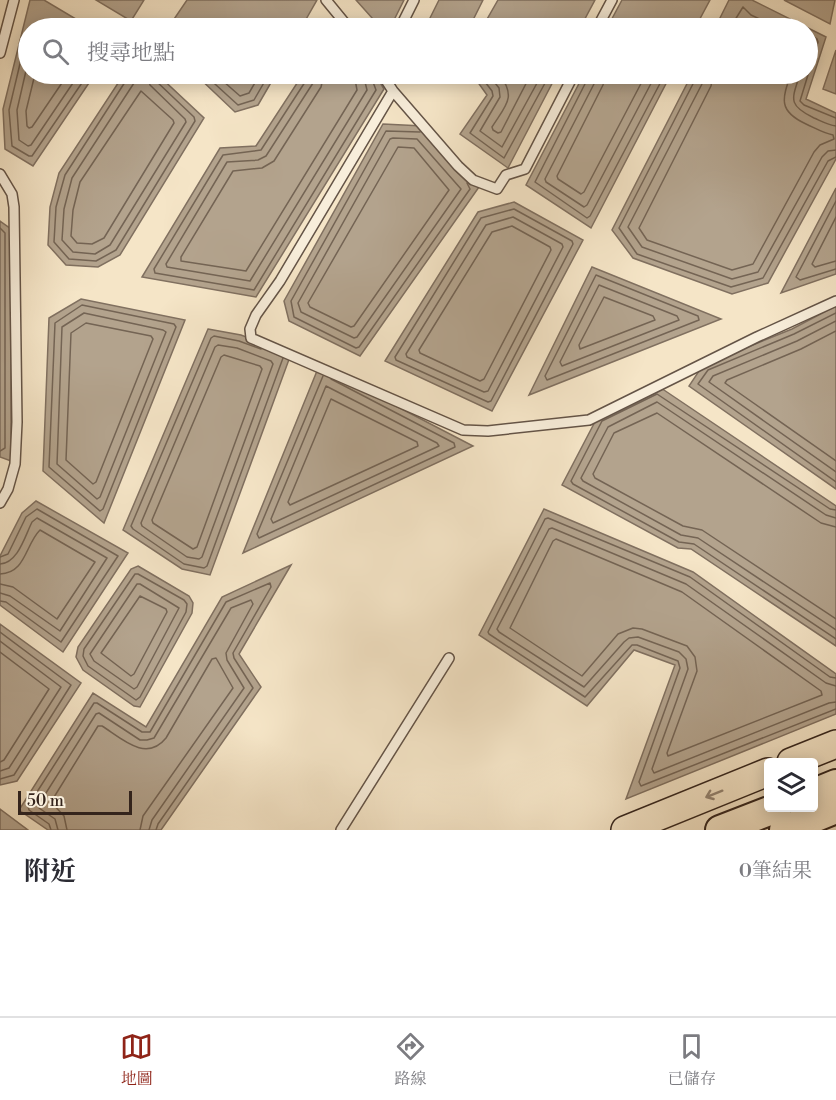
<!DOCTYPE html>
<html lang="zh-TW">
<head>
<meta charset="utf-8">
<style>
	:root { --surface:#fff; --page:#f2f2f3; --text:#2b2b33; --muted:#7c7c81; --line:#e1e1e2; --accent:#8f2418 }
	body { margin:0; font-family:"Libre Bodoni","Noto Serif TC",serif; background:var(--page); color:var(--text) }
	.controls { position:absolute; right:18px; bottom:18px; display:grid; overflow:hidden; border-radius:6px; box-shadow:0 3px 15px #0003 }
	.controls button { width:54px; height:54px; display:grid; place-items:center; padding:0; border:0; border-bottom:2px solid var(--line); background:var(--surface); color:var(--text); font:30px sans-serif }
	.scale { position:absolute; left:18px; bottom:15px; width:114px; box-sizing:border-box; padding-left:6px; border:3px solid #34241c; border-top:0; font-size:16px; line-height:21px; white-space:nowrap; color:#34241c; -webkit-text-stroke:4px #f8eedb; paint-order:stroke }
	.list { margin:0; padding:0; list-style:none }
	h2 { display:flex; justify-content:space-between; align-items:center; height:78px; margin:0; padding:0 24px; font-size:26px }
	h2 small { font-size:20px; font-weight:400; color:var(--muted) }
	.icon { flex:none; width:33px; height:33px; fill:none; stroke:currentColor; stroke-width:2; stroke-linecap:round; stroke-linejoin:round }
	.map { position:relative; flex:none; width:836px; height:830px; overflow:hidden }
	.search { position:absolute; background:var(--surface); box-shadow:0 3px 15px #0003; left:18px; right:18px; top:18px; height:66px; display:flex; align-items:center; gap:15px; box-sizing:border-box; padding:0 21px; border-radius:33px; color:var(--muted); font-size:22px }
	.sheet { height:186px; background:var(--surface) }
	nav { display:flex; justify-content:space-around; align-items:center; box-sizing:border-box; height:84px; border-top:2px solid var(--line); background:var(--surface); font-size:16px; color:var(--muted) }
	nav a { display:grid; justify-items:center; gap:3px }
	nav .on { color:var(--accent) }
	.map>svg:first-child { display:block }
</style>
</head>
<body>
<div class="map">
<svg width="836" height="830" viewBox="0 0 836 830">
	<rect width="100%" height="100%" fill="#f5e5c7"/>
	<filter id="stains"><feTurbulence type="fractalNoise" baseFrequency=".00333" numOctaves="4"/><feColorMatrix values="0 0 0 0 .2 0 0 0 0 .09 0 0 0 0 .02 0 0 0 .5 -.17"/></filter>
	<radialGradient id="worn" r=".72"><stop offset=".6" stop-color="#630" stop-opacity="0"/><stop offset="1" stop-color="#630" stop-opacity=".3"/></radialGradient>
	<!-- water -->
	<path fill="#b3a38d" stroke="#807060" stroke-width="1.5" d="M30,0H44L91,28H28V74H95L33,166L5,149L3,109Z
		M96,0H144L131,21Z
		M187,0H317L301,28H168Z
		M356,0H404L390,28H381Z
		M439,0H483L469,28H434L428,22Z
		M498,0H595L580,28H482Z
		M622,0H710L695,28H607Z
		M729,0H752L826,37L806,99L836,113V159L768,283L732,294L633,258L612,230L692,74H808V28H715Z
		M784,0H835L830,24Z
		M836,50V94L823,89Z
		M124,74H157L204,118L120,255L98,267L66,265L48,245L50,207L59,173Z
		M195,74H276L258,105L235,112Z
		M303,74H375L384,89L256,297L142,277L220,148L256,146Z
		M472,74H557L508,168L460,134L487,95Z
		M584,74H671L591,228L526,185Z
		M383,124L423,126L479,187L360,356L289,321L284,301Z
		M836,188V274L781,293Z
		M514,202L583,240L492,411L385,361L478,212Z
		M0,221L11,229V461L0,457Z
		M592,267L721,319L529,395Z
		M81,299L185,320L104,523L43,471L49,318Z
		M836,306V489L689,386L703,365L792,329Z
		M208,329L241,335L291,354L210,575L182,569L123,530Z
		M319,366L473,446L243,553Z
		M658,386L836,506V646L691,549L678,548L562,485L598,416Z
		M36,501L128,553L63,652L0,605V556L22,513Z
		M544,509L693,572L836,674V714L626,799L675,665L634,650L587,706L479,635Z
		M291,565L239,654L261,687L161,830H48L19,810L93,693L146,727L222,597Z
		M138,566L189,596L193,603L192,613L140,707L134,706L83,670L76,657L78,647L131,569Z
		M0,624L81,683L17,781L0,785Z
		M0,809L28,830H0Z"/>
	<g fill="none" stroke-linecap="round" stroke-linejoin="round">
		<!-- shore -->
		<path stroke="#746454" stroke-width="1.5" d="M730,28L743,7L751,15L779,28
			M28,30L9,110L12,146L29,156H32L88,74
			M808,34L817,39L818,42L800,101L804,105L836,118
			M28,62L17,110L19,140L28,146L31,145L79,74
			M35,74L26,111L27,126L29,128L32,127L68,74
			M128,74L127,79L65,175L56,207L54,242L69,259L96,261L116,250L195,121L194,117L155,80L153,74
			M136,74L134,83L72,178L64,209L62,240L73,252L95,254L110,245L186,122L185,119L150,85L146,74
			M204,74L238,105L254,100L269,74
			M215,74L240,96L249,93L260,74
			M308,74L307,79L261,150L223,155L154,269L155,273L254,290L376,90L370,74
			M315,74L313,83L266,156L258,160L227,162L166,264L167,267L250,281L367,90L363,74
			M324,74L321,87L274,161L262,168L233,171L181,257V261L246,271L357,90L354,74
			M479,74L492,91L493,96L470,133L504,158L550,74
			M488,74L499,88L500,97L480,131L502,147L542,74
			M499,74C517,97 506,105 492,127L493,130L498,133L501,132L531,74
			M589,74L588,78L535,182L587,218L590,216L665,74
			M596,74L595,82L545,179L546,182L584,207L587,205L656,74
			M605,74L603,85L557,176L558,179L581,194L584,192L646,74
			M697,74L696,78L619,228L637,254L731,287L763,278L828,161L836,157
			M704,74L703,82L628,227L642,247L732,279L758,272L822,157L828,151L836,150
			M713,74L711,86L639,228L647,240L732,270L753,264L814,152L820,145L834,139L833,135C823,133 815,128 806,124C778,111 782,99 791,74
			M800,74C792,99 787,105 814,118C821,121 828,125 836,126
			M141,91L173,120L174,123L104,238L92,244L77,243L71,236L73,210L80,182Z
			M420,132L386,131L291,301L294,317L356,348L359,347L470,189L467,183
			M393,138L417,139L461,189L357,337L354,338L301,312L298,303L390,139Z
			M398,147L414,148L449,190L354,326L351,327L310,307L308,303Z
			M836,201L796,277L800,280L836,269
			M514,209L572,241L573,244L491,401L488,402L396,360L395,357L481,218Z
			M513,217L562,244L563,247L488,391L484,392L407,357L406,354L486,225Z
			M836,217L812,264L815,267L836,261
			M512,226L550,247L551,250L484,379L480,381L420,353L419,350L492,232Z
			M0,228L5,233V448L0,451
			M596,275L698,316L699,320L547,380L545,376Z
			M599,285L677,316L679,320L562,366L560,362Z
			M604,297L653,316L655,320L580,349L579,345Z
			M82,305L174,324L176,327L103,509L100,511L49,467L55,323Z
			M84,313L163,330L166,332L100,497L97,499L57,464L62,327Z
			M836,313L794,334L708,370L698,384L836,482
			M836,321L797,341L713,376L709,382L836,472
			M86,323L151,336L153,339L96,482L93,484L66,460L71,333Z
			M836,331L801,349L727,380L725,383L836,461
			M218,345L237,348L271,361L273,364L202,557L199,559L187,557L142,526L141,523L215,347Z
			M261,349L239,341L214,336L211,338L131,526L133,529L184,564L204,568L207,566L283,358
			M224,355L260,366L262,369L197,547L193,549L153,523L152,520L221,357Z
			M323,376L257,534L259,538L455,447L454,443L331,379
			M326,386L437,443L439,446L273,523L271,519Z
			M331,399L417,442L418,446L290,505L288,502Z
			M836,510L830,509L657,394L602,421L571,481L573,484L679,542L694,544L836,639
			M836,518L826,515L657,402L608,427L581,478L583,481L681,535L698,538L836,630
			M836,527L821,523L657,413L614,433L593,474L595,478L683,526L702,530L836,619
			M556,539L682,592L821,691L822,695L668,756L667,753L697,671L695,657L687,646L642,629L633,628L618,634L582,676L510,628L553,541Z
			M0,557L8,554L26,517L37,509L118,556L61,642L6,602L0,601
			M0,564C18,563 25,536 32,522L37,518L107,558L60,631L10,596L0,593
			M0,574C26,573 25,545 40,530L95,562L57,619L13,587L0,584
			M135,574H138L184,600L187,604L186,612L140,697L136,700L88,666L83,656L84,649Z
			M137,584H140L179,608L137,687L134,689L94,661L90,654Z
			M140,596L166,609L167,612L134,674L131,676L101,653Z
			M0,632L71,685L14,775L0,779
			M0,641L61,687L9,768L0,771
			M0,652L49,689L4,760L0,762
			M836,678L830,677L690,577L548,518L545,519L488,632L489,634L585,697L632,645H637L678,661L680,668L639,782L641,786L836,709
			M836,686L826,683L686,584L552,528L549,529L497,629L499,632L584,687L624,642L629,638L638,637L679,652L686,659L688,669L652,769L654,773L829,703L836,702
			M51,830L49,824L29,810L28,806L94,703H97L142,732H150L226,602L270,583L271,587L233,653L234,658L253,688L158,824L156,830
			M58,830L55,819L39,808V804L96,714L99,713L140,740H147L154,738L231,608L251,600L253,604L226,653L227,660L244,688L152,820L149,830
			M67,830L64,816L51,802L98,726H102C121,738 146,763 166,738L212,659L216,658L233,688L143,816L140,830"/>
		<defs>
			<path id="service" d="M326,0L349,28
				M400,28L414,0
				M597,28L612,0
				M0,53L14,0
				M382,74L393,91L458,166L473,180L497,189L506,175L525,169L574,74
				M393,91L280,281L256,315L250,329L251,338L463,430L488,431L589,420L757,337L836,301
				M0,174L12,194L14,207L17,422L15,464L8,489L0,503
				M341,830L449,658"/>
			<path id="primary" d="M791,762L836,744
				M625,830L768,772"/>
			<path id="trunk" d="M814,793L836,784
				M720,830L777,808
				M784,830L836,809"/>
		</defs>
		<!-- service casing -->
		<use href="#service" stroke="#645447" stroke-width="12"/>
		<!-- primary casing -->
		<use href="#primary" stroke="#34241c" stroke-width="30"/>
		<!-- trunk casing -->
		<use href="#trunk" stroke="#34241c" stroke-width="32"/>
		<!-- service -->
		<use href="#service" stroke="#f8eedb" stroke-width="9"/>
		<!-- primary -->
		<use href="#primary" stroke="#f5e5c7" stroke-width="27"/>
		<!-- trunk -->
		<use href="#trunk" stroke="#f5e5c7" stroke-width="28"/>
	</g>
	<!-- one-way arrows -->
	<defs><path id="oneway-shaft" d="M-6 0H5M1.5-3L5.5 0L1.5 3" fill="none" stroke-width="1.6" stroke-linecap="round" stroke-linejoin="round" transform="scale(1.5)"/></defs>
	<use stroke="#948472" href="#oneway-shaft" transform="translate(714 794) rotate(158)"/>
	<rect width="100%" height="100%" filter="url(#stains)"/>
	<rect width="100%" height="100%" fill="url(#worn)"/>
</svg>
<div class="controls">
<button><svg class="icon" aria-label="layers" viewBox="0 0 24 24"><path d="M12 4l9 5-9 5-9-5zM3 14l9 5 9-5"/></svg></button>
</div>
<div class="scale">50 m</div>
<div class="search"><svg class="icon" aria-label="search" viewBox="0 0 24 24"><circle cx="10" cy="10" r="6"/><path d="M15 15l6 6"/></svg>搜尋地點</div>
</div>
<section class="sheet">
<h2>附近<small>0筆結果</small></h2>
<ul class="list">
</ul>
</section>
<nav>
<a class="on"><svg class="icon" aria-label="map" viewBox="0 0 24 24"><path d="M3 6l6-2 6 2 6-2v14l-6 2-6-2-6 2zM9 4v14M15 6v14"/></svg>地圖</a>
<a><svg class="icon" aria-label="directions" viewBox="0 0 24 24"><path d="M12 3l9 9-9 9-9-9zM9 14v-3h6M13 9l2 2-2 2"/></svg>路線</a>
<a><svg class="icon" aria-label="saved" viewBox="0 0 24 24"><path d="M7 4h10v16l-5-4-5 4z"/></svg>已儲存</a>
</nav>
</body>
</html>
